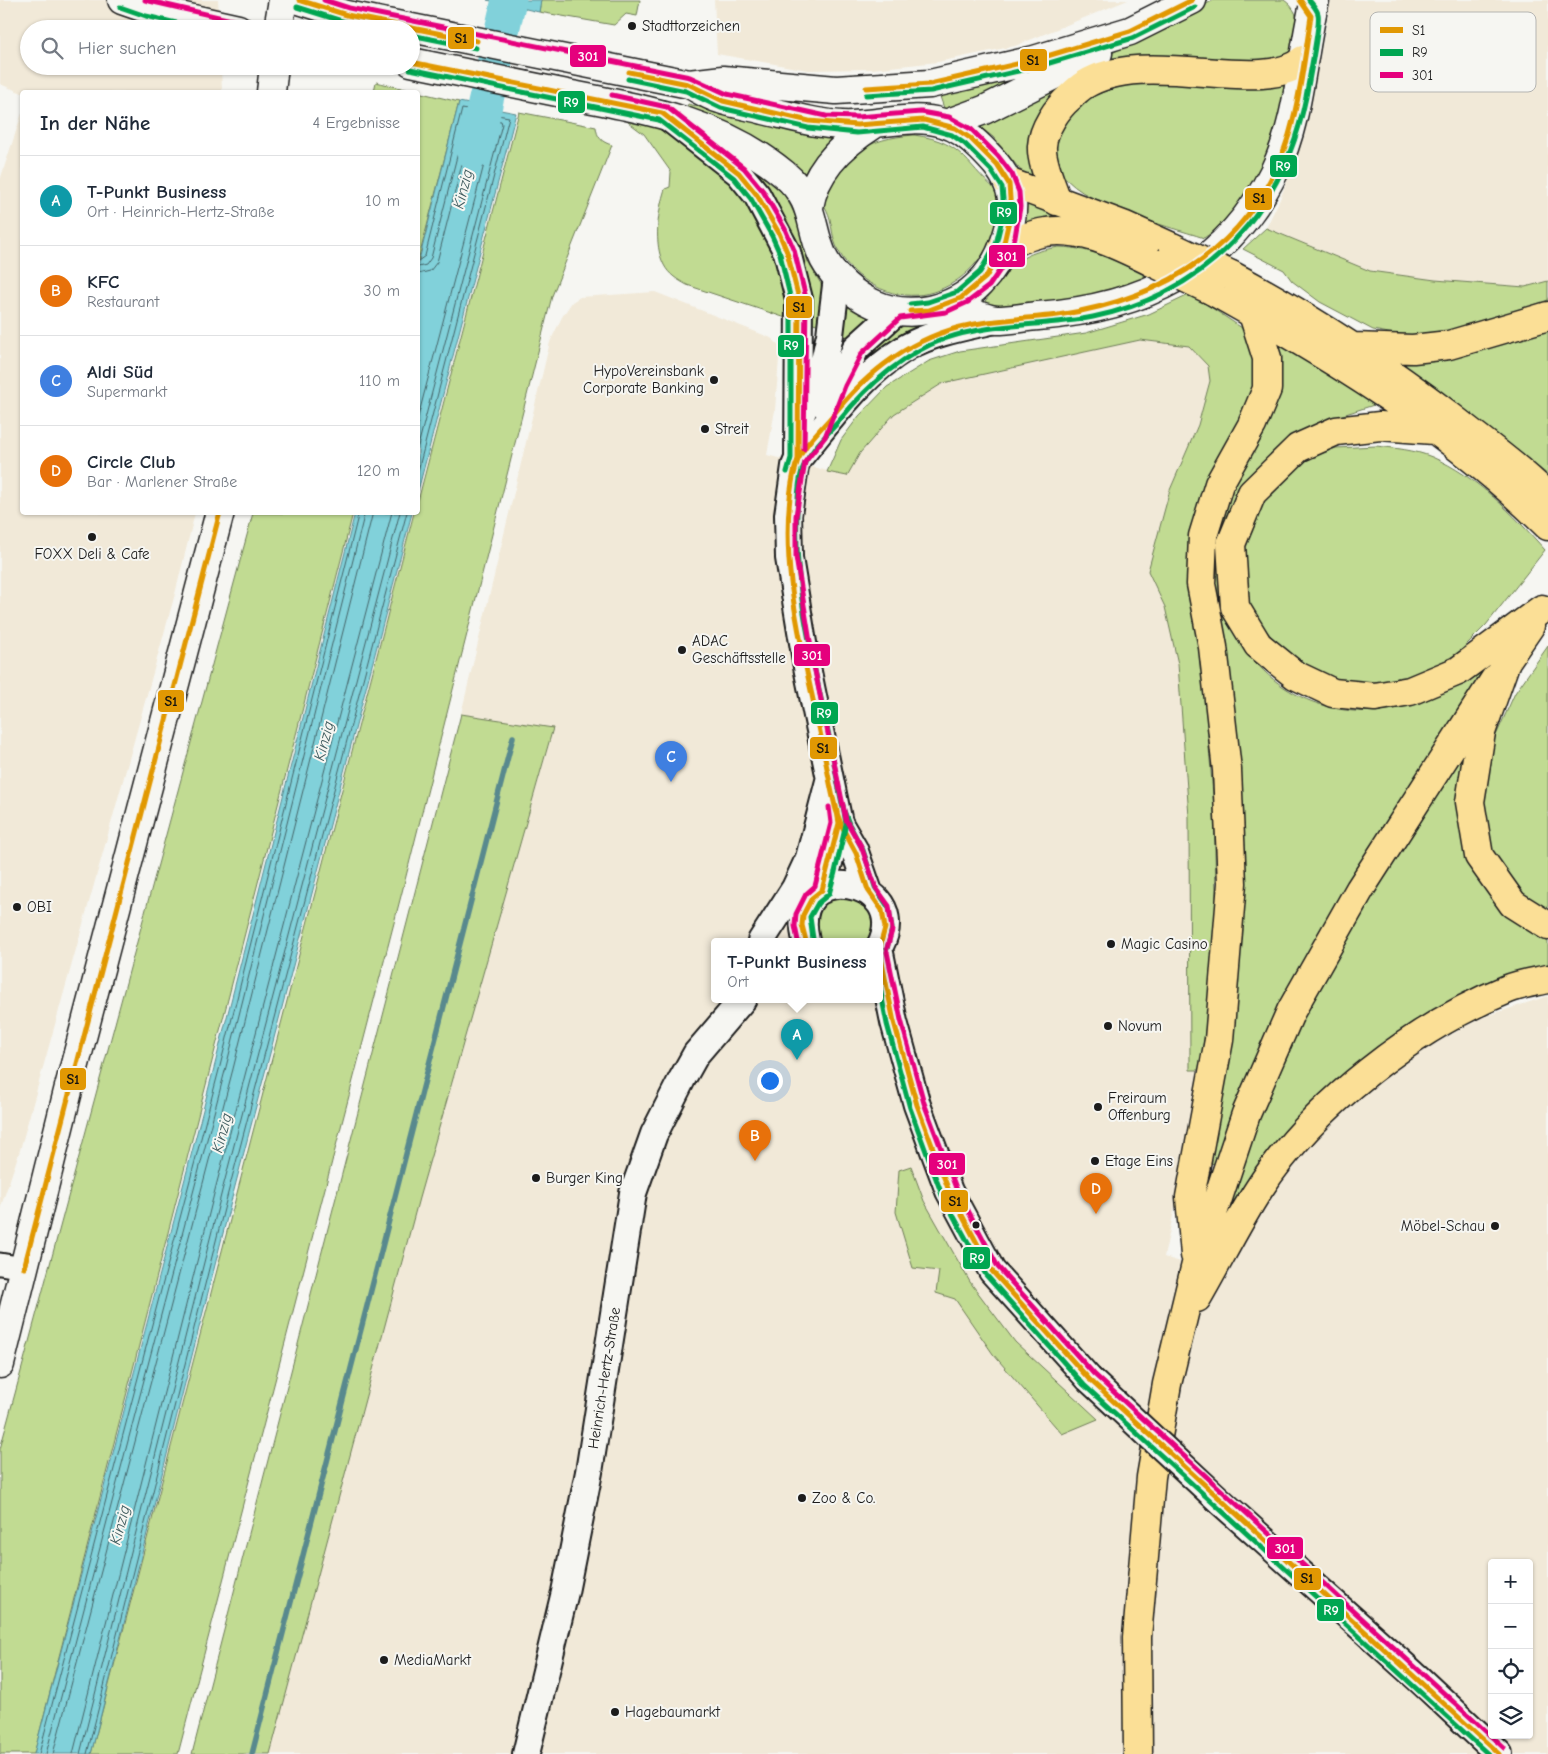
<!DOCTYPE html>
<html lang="de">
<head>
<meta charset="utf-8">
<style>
	:root { --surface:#fff; --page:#f6f6f7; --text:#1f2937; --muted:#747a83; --line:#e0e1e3; --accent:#1c1c1c }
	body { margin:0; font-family:"Comic Neue",sans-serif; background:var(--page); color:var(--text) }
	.controls { position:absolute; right:15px; bottom:15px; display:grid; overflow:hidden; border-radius:5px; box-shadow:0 1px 4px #0004 }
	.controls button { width:45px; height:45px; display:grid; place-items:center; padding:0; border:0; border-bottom:1px solid var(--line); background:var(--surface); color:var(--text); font:25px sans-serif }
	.you { position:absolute; left:769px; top:1080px; width:18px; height:18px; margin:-12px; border:4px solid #fff; border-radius:50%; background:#1a73e8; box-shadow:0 0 0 8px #1a73e833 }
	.badge { display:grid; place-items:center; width:32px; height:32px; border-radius:50%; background:var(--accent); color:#fff; font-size:16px; font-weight:700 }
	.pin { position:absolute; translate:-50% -41px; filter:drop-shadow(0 1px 2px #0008) }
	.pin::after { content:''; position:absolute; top:26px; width:18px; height:15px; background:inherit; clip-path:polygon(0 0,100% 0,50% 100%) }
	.popup { position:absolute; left:711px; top:938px; width:172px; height:65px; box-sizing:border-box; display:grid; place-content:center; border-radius:5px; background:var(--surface); filter:drop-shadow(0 1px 4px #0005); font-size:16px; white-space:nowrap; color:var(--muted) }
	.popup b { font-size:19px; color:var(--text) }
	.popup::after { content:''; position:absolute; left:50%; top:100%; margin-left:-10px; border:10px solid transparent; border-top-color:var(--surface) }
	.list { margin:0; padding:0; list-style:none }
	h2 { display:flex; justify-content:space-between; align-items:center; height:65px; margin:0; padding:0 20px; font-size:21px }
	h2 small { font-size:16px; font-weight:400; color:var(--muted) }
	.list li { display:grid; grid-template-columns:32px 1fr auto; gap:15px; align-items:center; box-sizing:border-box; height:90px; padding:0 20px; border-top:1px solid var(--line) }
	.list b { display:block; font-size:19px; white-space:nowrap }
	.list p { margin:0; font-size:16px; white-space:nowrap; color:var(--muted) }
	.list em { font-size:16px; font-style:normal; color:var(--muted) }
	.icon { flex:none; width:28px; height:28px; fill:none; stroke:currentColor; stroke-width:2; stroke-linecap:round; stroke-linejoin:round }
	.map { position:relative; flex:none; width:1548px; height:1754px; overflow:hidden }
	.search { position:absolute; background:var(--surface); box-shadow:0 1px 4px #0004; left:20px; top:20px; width:400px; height:55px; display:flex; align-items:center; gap:12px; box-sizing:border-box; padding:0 18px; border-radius:28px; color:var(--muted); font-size:19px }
	.panel { position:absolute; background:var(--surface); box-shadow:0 1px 4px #0004; left:20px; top:90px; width:400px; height:425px; border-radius:5px }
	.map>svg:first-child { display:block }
</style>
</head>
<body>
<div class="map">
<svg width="1548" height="1754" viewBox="0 0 1548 1754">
	<rect width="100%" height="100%" fill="#f6f6f2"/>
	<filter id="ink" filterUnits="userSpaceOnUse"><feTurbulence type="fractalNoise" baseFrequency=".02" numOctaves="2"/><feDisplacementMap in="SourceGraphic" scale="10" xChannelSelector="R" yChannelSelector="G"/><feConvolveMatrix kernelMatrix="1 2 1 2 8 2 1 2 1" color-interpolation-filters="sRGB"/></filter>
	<g filter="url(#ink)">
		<!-- built -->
		<path fill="#f1e9d8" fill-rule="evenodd" d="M0,0H218L220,29H29V66H221L222,92L22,93L0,84Z
			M714,0H1128L1015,46L938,62L872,69L808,70L717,54Z
			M1331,0H1548V281L1525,287L1435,280L1370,271L1266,228L1280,199L1304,137Z
			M22,113V512L195,513L175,594L20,1150L0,1209V180Z
			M655,292L771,338L780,346L775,410L767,455L847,476L860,453L894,414L943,383L1140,340L1189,346L1208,366L1210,381L1198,425L1170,490L1148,571L1165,607L1178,664L1189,817L1190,1070H1200L1195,1114L1164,1257L1228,1276L1244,1238L1278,1183L1340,1110L1419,1052L1483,1017L1548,996V1754H270L419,1198L553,729L461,714L550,342L562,317L572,302L580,297ZM714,941H880V999H714ZM1492,1563H1529V1735H1492Z"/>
		<!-- green -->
		<path fill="#c1db92" stroke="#6e7c57" d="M541,0H640L637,16L626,14L614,25L539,12Z
			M1214,0H1284C1306,15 1298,42 1285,61L1081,78L1039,179L1022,172L993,137L976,124Z
			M1072,53L964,111L944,108L937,88Z
			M1137,78L1292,82L1279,134L1253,186L1228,221L1204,238C1166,225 1075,205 1058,167C1055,159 1054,149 1052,141L1081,101Z
			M376,82L459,102L418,261V92H366L374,91Z
			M688,104L839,141L805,177L737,128L687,107Z
			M519,112L596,127C597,137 601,142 612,145L552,296L402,892L178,1754H91L414,513L418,512V501Z
			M620,116L638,120L668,132L735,178L785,272L789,319L687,285C678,280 669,275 664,265C653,244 658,210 665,189L670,187L671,172L644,134Z
			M914,135C968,142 965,168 1003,195C1000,262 933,323 868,282C855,274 844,262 837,248C833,239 832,229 830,219C827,207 818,199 821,187C856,153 863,139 914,135Z
			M745,163L783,193L790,205L797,219L808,262L821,284L824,304L821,325L809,322Z
			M1023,201L1054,213L1055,215L1017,225Z
			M1266,228L1370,271L1435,280L1525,287L1548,281V300L1458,332L1405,336L1373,330L1320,302L1292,281L1284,270L1243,249Z
			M1059,247C1093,248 1119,262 1150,278L1078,300L1004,306L983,304C1009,269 1013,254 1059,247Z
			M1191,294L1248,332L1258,380L1226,452L1200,641L1214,807L1217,939L1200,1070H1190L1189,817L1178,664L1165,607L1148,571L1170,490L1198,425L1210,381L1208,366L1189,346L1140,340L943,383L894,414L860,453L847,476L827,472L841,440L859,416L887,387L929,361L960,351L1086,333L1149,314Z
			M847,306L874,321L853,339L839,333Z
			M943,325L880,357L865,347L891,330L905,326Z
			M1548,326V475L1506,441L1383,352Z
			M1272,334L1380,403L1330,419L1260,467C1252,501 1244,536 1235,570C1233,581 1226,596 1227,607C1228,630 1244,650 1259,666C1308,718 1386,725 1447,689C1460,681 1472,671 1485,663L1489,666L1412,784L1216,1164L1208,1163L1239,972L1243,844L1213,561L1215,529Z
			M1376,446C1394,448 1415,450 1432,457C1478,477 1513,514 1545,550L1486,625L1457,654L1413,677L1372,684L1342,681L1305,667L1283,650L1252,614L1242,583L1241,549L1259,501L1301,461L1336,448Z
			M253,513H353L34,1754H0V1449Z
			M1548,646V916L1499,874L1481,824L1489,751L1515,693Z
			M461,714L553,728L419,1198L270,1754H192Z
			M1466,744L1470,857L1481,883L1506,914L1548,942V968L1442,1008L1226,1227L1219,1223C1242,1162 1264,1100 1292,1041C1340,937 1405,841 1466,744Z
			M834,897H857L873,914L871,941H819C814,918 813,911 834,897Z
			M911,1166L924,1201L970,1282L1015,1342L1098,1419L1062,1434L993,1354L955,1299L936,1293L939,1271L913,1268L896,1212L899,1170Z"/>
		<!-- water -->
		<path fill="#81d1da" stroke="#59898e" d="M487,0H541L539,12Z
			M459,102L516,113L418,491V264Z
			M355,513H412L233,1194L91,1754H34L215,1064Z"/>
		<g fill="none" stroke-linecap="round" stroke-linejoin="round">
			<!-- shore -->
			<path stroke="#446468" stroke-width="1" d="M418,261L425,256L462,109L509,117L418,471
				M418,267L426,265L431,258L467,117L501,121L502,124L418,446
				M418,274L430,271L437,262L472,125L491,127L493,130L418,417
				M39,1754L220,1066L359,512
				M46,1754L226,1067L365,512
				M53,1754L233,1069L373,512
				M73,1754L215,1190L392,512
				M80,1754L222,1191L400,512
				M87,1754L228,1193L407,512"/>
			<!-- stream -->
			<path stroke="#59898e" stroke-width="5.5" d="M252,1754L513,737"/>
			<!-- river -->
			<path stroke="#81d1da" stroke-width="35" d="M474,152L509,0"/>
			<defs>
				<path id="minor" d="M0,1264L24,1268"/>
				<path id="tertiary" d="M669,118L739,173L757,195L787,252L799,299L798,459
					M828,410L856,348L897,311
					M802,413L822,370L830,335L837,277
					M822,890L839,823
					M869,892L854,849L839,823L807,667L789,558L788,515L795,466L798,459C831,419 861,375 907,347C934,332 965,327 995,320
					M761,941L795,888L809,858L829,781
					M806,941C786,854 915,878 880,946
					M880,953L894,1022L917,1105L949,1191L992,1271L1089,1379
					M1221,1502L1419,1679L1499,1754
					M526,1754L565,1592L589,1472L633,1193L654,1134L682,1079L696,1054L743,999"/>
				<path id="secondary" d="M122,0L148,9L238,29
					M299,0L347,15L689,84C699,89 709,96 720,99C734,104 750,106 764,110C790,116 816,124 842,125C877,127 909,113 943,123C958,127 970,137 981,148C991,158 1003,170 1008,184C1021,213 1001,262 980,283C954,310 909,320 874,304C855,296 834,278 824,259C808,226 817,202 784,174C722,122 644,109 567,94C515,83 463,73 411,62
					M278,29L283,0
					M689,84L723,80L836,90L930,84L1034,60L1130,31L1192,0
					M271,92L274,66
					M946,124L984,110L1098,53
					M809,207C815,170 843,144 873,125
					M950,304C964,309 982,319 997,320C1010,320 1025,317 1038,316C1142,308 1226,269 1274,172C1300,119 1301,57 1315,0
					M0,1364L68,1091L220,512"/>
				<path id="primary" d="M1195,1255L1190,1197L1219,1040L1232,883L1227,770L1213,647L1201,584L1203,536L1219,484L1252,425L1267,389V358L1253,314
					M1197,1298C1218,1262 1237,1223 1259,1189C1313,1105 1416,1026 1508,989C1520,984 1535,982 1548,979
					M1138,1754L1137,1637L1151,1477L1167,1384L1196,1264L1246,1114L1291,1011L1360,889L1495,679"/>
				<path id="trunk" d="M1008,182L1123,225L1174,248
					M1057,201C1052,185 1041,163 1042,146C1043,129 1057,108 1070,97C1074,93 1079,88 1084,85C1146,46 1262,97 1303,60
					M1003,247C1017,241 1031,234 1046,232C1082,226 1121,247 1152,262
					M1231,275C1308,316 1381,364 1451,417C1484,443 1519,468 1548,497
					M1211,290C1332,357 1450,429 1548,526
					M1353,347L1413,349L1449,345L1548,316
					M1434,430L1380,426L1336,431L1298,448L1252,493L1231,544L1235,607L1258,645L1295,675L1333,693L1375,697L1410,691L1458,671L1542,609
					M1530,626L1506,661L1481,732L1470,802L1479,856L1513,904L1548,926"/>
			</defs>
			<!-- minor casing -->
			<use href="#minor" stroke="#1c1c1c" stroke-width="25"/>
			<!-- tertiary casing -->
			<use href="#tertiary" stroke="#1c1c1c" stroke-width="30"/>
			<!-- secondary casing -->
			<use href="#secondary" stroke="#1c1c1c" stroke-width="31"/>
			<!-- primary casing -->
			<use href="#primary" stroke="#1c1c1c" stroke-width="31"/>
			<!-- trunk casing -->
			<use href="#trunk" stroke="#1c1c1c" stroke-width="31"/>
			<!-- minor -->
			<use href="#minor" stroke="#f6f6f2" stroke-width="21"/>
			<!-- tertiary -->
			<use href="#tertiary" stroke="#f6f6f2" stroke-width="26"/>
			<!-- secondary -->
			<use href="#secondary" stroke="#f6f6f2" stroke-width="28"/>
			<!-- primary -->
			<use href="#primary" stroke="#fbdf96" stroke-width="28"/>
			<!-- trunk -->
			<use href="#trunk" stroke="#fbdf96" stroke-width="28"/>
			<defs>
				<path id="tertiary-bridge" d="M1089,1379L1221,1502"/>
				<path id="trunk-bridge" d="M1174,248L1231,275
					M1152,262L1211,290"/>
			</defs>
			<!-- tertiary-bridge casing -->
			<use href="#tertiary-bridge" stroke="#1c1c1c" stroke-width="30" stroke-linecap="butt"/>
			<!-- trunk-bridge casing -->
			<use href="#trunk-bridge" stroke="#1c1c1c" stroke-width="31" stroke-linecap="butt"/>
			<!-- tertiary-bridge -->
			<use href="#tertiary-bridge" stroke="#f6f6f2" stroke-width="26"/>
			<!-- trunk-bridge -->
			<use href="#trunk-bridge" stroke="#fbdf96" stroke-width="28"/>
			<defs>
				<path id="bus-1" d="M299,0L347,15L477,41
					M411,62L662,113L739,173L757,195L779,233L787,252L799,299L798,459L794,474
					M629,72L688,84L723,101L809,121L857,125L924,120L955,128L970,138L997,165L1009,184L1011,212L1003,247L986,277L961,298L929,310L910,311
					M866,88L930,84L1034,60L1130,31L1192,0
					M806,941L802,925L803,915L812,898L822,890L839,823L836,806
					M880,946L885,928L882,910L868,890L856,853L842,827L836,810C828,779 824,748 817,718C800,639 777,553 794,472C799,447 823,428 838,409C875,364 924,331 981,323C1007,319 1033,318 1058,315C1166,299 1255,244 1289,135C1300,97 1305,56 1311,16L1300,0
					M880,953L894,1022L917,1105L949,1191L992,1271L1089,1379L1499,1754
					M24,1268L220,512"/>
				<path id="bus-2" d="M120,7L146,16L202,29
					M297,7L345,22L378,29
					M411,35L476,48
					M410,69L659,120L734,178L751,199L772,236L780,254L791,300V458L787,472
					M628,79L686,91L721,108L808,128L857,133L923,127L952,135L965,144L991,170L1002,187L1004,211L996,244L980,272L957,292L928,302L910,304
					M866,95L931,91L1036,67L1133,38L1195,7
					M813,939L810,917L818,903L829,894L835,872L846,824L843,805
					M887,949L892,928L889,908L875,887L863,850L849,824L843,808C837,782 833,756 828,731C812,654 791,577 798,498C799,487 799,475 804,465C812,448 827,435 839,421C867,386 901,355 944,339C991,322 1044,327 1093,317C1208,293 1283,211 1306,97C1308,84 1321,23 1318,14C1317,9 1312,4 1309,0
					M880,988L887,1024L910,1108L942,1195L986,1275L1084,1385L1488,1754"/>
				<path id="bus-3" d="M145,0L240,22
					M324,0L349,8L690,77L727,94L826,116L857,117L921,112L949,117L971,129L998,156L1012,174L1019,192L1020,207L1015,237L1004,264L989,286L968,302L946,312L900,318L862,353L845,386L825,437L805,462L796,516V557L814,666L846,820L861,846L876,888L889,906L892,930L887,948
					M612,95L667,107L744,168L763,191L785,229L794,250L806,298L804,449
					M798,941L795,926L796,914L806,894L815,886L831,823L829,807
					M887,952L901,1020L924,1103L956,1188L998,1267L1094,1374L1504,1748"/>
			</defs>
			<!-- bus-1 casing -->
			<use href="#bus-1" stroke="#f6f6f2" stroke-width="9"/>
			<!-- bus-2 casing -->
			<use href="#bus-2" stroke="#f6f6f2" stroke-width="9"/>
			<!-- bus-3 casing -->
			<use href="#bus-3" stroke="#f6f6f2" stroke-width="9"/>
			<!-- bus-1 -->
			<use href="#bus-1" stroke="#e19803" stroke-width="5"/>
			<!-- bus-2 -->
			<use href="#bus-2" stroke="#00a651" stroke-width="5"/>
			<!-- bus-3 -->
			<use href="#bus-3" stroke="#e5007d" stroke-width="5"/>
		</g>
	</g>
	<!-- markers -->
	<g fill="#1c1c1c" stroke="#f6f6f2" stroke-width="2">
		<circle cx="632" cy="26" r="5"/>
		<circle cx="714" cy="380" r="5"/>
		<circle cx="705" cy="429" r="5"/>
		<circle cx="92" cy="537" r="5"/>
		<circle cx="682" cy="650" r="5"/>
		<circle cx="17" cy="907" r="5"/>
		<circle cx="1111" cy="944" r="5"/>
		<circle cx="1108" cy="1026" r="5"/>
		<circle cx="1098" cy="1107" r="5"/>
		<circle cx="1095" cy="1161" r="5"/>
		<circle cx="536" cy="1178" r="5"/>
		<circle cx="976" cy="1225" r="4.5"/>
		<circle cx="1495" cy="1226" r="5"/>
		<circle cx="802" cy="1498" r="5"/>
		<circle cx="384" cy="1660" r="5"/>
		<circle cx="615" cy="1712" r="5"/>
	</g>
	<g text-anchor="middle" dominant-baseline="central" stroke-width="4" stroke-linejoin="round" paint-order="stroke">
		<!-- poi labels -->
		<g font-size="15" fill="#1c1c1c" stroke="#f6f6f2" text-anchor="start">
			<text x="642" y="26">Stadttorzeichen</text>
			<text x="704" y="371" text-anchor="end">HypoVereinsbank<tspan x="704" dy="17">Corporate Banking</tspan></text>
			<text x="715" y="429">Streit</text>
			<text x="92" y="554" text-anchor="middle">FOXX Deli &amp; Cafe</text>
			<text x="692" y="641">ADAC<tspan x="692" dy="17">Geschäftsstelle</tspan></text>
			<text x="27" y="907">OBI</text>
			<text x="1121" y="944">Magic Casino</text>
			<text x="1118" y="1026">Novum</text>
			<text x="1108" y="1098">Freiraum<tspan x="1108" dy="17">Offenburg</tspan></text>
			<text x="1105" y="1161">Etage Eins</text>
			<text x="546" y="1178">Burger King</text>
			<text x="1485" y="1226" text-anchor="end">Möbel-Schau</text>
			<text x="812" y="1498">Zoo &amp; Co.</text>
			<text x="394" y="1660">MediaMarkt</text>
			<text x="625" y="1712">Hagebaumarkt</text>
		</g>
		<!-- street labels -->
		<g font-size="15" fill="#1c1c1c" stroke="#f6f6f2">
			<text transform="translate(604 1378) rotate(-81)">Heinrich-Hertz-Straße</text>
		</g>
		<!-- water labels -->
		<g font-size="16" font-style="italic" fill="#3f5b5e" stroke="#f6f6f2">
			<text transform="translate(463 189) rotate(-76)">Kinzig</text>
			<text transform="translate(324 741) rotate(-75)">Kinzig</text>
			<text transform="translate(222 1133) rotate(-75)">Kinzig</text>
			<text transform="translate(120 1525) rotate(-75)">Kinzig</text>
		</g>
	</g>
	<!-- legend -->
	<rect x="1370" y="12" width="166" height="80" rx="8" fill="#f6f6f2" stroke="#b5b5b2" stroke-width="1"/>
	<rect x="1380" y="27" width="23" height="6" fill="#e19803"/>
	<rect x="1380" y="49" width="23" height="7" fill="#00a651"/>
	<rect x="1380" y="72" width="23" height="6" fill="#e5007d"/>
	<g font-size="14" fill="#1c1c1c">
		<text x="1412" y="35">S1</text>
		<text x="1412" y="57">R9</text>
		<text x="1412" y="80">301</text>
	</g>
	<g stroke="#f6f6f2" stroke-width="2">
		<rect x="447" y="26" width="28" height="24" rx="5" fill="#e19803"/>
		<rect x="569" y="44" width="38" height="24" rx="5" fill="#e5007d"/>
		<rect x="1019" y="48" width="29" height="24" rx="5" fill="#e19803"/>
		<rect x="557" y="90" width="29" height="24" rx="5" fill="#00a651"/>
		<rect x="1269" y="154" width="29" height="24" rx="5" fill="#00a651"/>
		<rect x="1244" y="187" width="29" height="24" rx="5" fill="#e19803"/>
		<rect x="989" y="201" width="29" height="24" rx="5" fill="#00a651"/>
		<rect x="988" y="244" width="38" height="24" rx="5" fill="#e5007d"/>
		<rect x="785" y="295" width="28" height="24" rx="5" fill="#e19803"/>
		<rect x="777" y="334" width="28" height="24" rx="5" fill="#00a651"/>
		<rect x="793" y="643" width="38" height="24" rx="5" fill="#e5007d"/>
		<rect x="157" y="689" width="28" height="24" rx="5" fill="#e19803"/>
		<rect x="810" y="701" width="29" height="24" rx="5" fill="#00a651"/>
		<rect x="809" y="736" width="29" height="24" rx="5" fill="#e19803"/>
		<rect x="59" y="1067" width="28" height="24" rx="5" fill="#e19803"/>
		<rect x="928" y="1152" width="38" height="24" rx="5" fill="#e5007d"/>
		<rect x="940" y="1189" width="29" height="24" rx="5" fill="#e19803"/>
		<rect x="962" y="1246" width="29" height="24" rx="5" fill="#00a651"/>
		<rect x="1266" y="1536" width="38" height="24" rx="5" fill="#e5007d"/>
		<rect x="1293" y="1567" width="29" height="24" rx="5" fill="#e19803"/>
		<rect x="1316" y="1598" width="29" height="24" rx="5" fill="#00a651"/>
	</g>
	<g font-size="14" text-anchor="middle" font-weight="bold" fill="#fff">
		<text x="588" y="61">301</text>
		<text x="571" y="107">R9</text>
		<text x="1283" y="171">R9</text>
		<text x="1004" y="217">R9</text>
		<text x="1007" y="261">301</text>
		<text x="791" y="350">R9</text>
		<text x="812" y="660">301</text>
		<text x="824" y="718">R9</text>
		<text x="947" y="1169">301</text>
		<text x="977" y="1263">R9</text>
		<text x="1285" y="1553">301</text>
		<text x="1331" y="1615">R9</text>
	</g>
	<g font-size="14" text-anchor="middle" font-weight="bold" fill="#111">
		<text x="461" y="43">S1</text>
		<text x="1033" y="65">S1</text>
		<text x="1259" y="203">S1</text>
		<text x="799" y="312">S1</text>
		<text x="171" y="706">S1</text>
		<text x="823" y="753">S1</text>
		<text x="73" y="1084">S1</text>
		<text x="955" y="1206">S1</text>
		<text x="1307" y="1583">S1</text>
	</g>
</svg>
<div class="controls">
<button>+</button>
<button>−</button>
<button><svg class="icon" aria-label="locate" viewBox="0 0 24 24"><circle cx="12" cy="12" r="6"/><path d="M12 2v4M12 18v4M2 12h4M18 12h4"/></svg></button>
<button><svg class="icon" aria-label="layers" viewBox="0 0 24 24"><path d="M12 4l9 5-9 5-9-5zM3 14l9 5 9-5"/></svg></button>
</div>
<div class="you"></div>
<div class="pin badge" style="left:797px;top:1060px;background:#0f9aa8">A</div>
<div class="popup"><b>T-Punkt Business</b>Ort</div>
<div class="pin badge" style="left:755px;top:1161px;background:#e8710a">B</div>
<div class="pin badge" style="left:671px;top:782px;background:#3f7fe0">C</div>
<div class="pin badge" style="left:1096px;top:1214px;background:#e8710a">D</div>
<div class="search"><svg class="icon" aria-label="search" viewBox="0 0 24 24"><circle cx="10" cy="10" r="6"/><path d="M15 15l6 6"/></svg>Hier suchen</div>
<section class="panel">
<h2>In der Nähe<small>4 Ergebnisse</small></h2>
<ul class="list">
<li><span class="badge" style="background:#0f9aa8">A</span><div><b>T-Punkt Business</b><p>Ort · Heinrich-Hertz-Straße</p></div><em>10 m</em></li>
<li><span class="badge" style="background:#e8710a">B</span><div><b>KFC</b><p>Restaurant</p></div><em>30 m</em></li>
<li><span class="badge" style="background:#3f7fe0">C</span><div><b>Aldi Süd</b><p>Supermarkt</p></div><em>110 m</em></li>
<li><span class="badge" style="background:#e8710a">D</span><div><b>Circle Club</b><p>Bar · Marlener Straße</p></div><em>120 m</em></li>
</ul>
</section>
</div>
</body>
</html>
